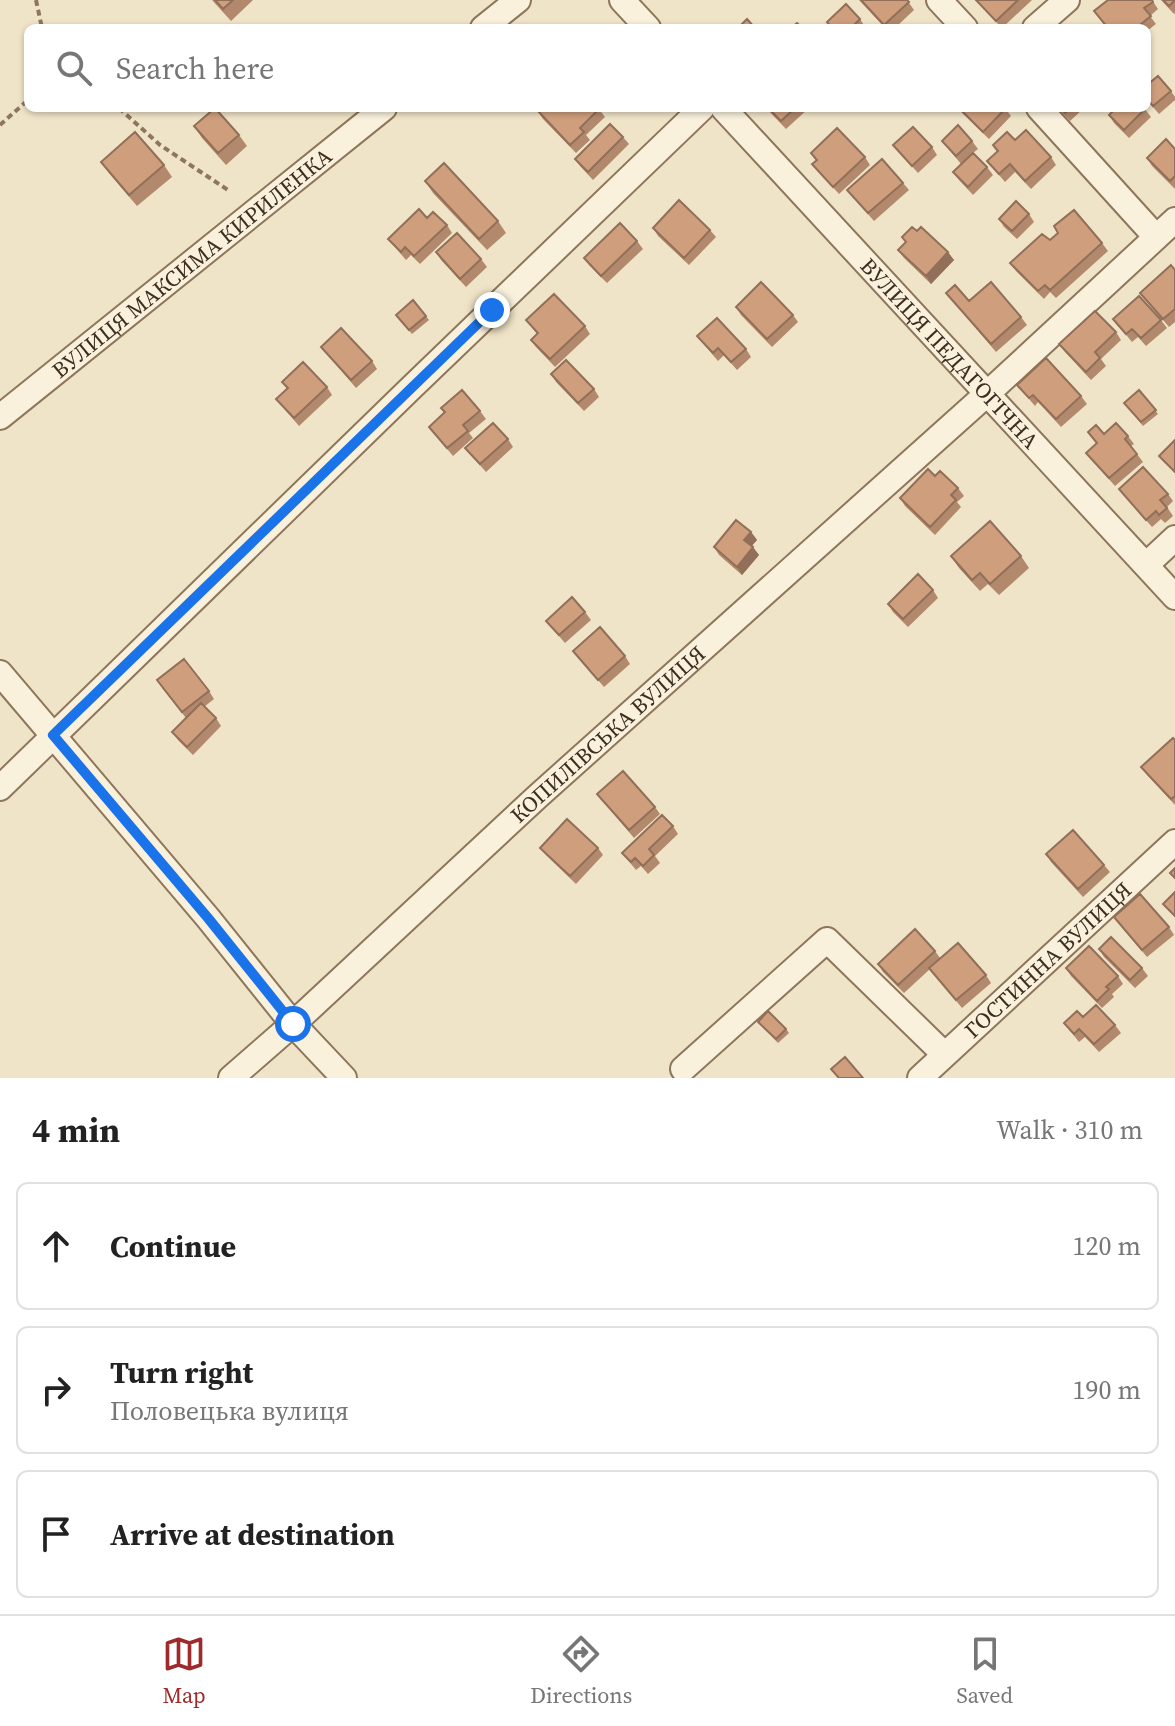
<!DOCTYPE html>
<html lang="en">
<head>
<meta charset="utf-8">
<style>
	:root { --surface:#fff; --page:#f6f6f6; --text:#222; --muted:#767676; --line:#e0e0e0; --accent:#9e2a2b }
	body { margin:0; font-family:"Source Serif 4",serif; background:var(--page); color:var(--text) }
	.stop { position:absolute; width:24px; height:24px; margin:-18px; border:6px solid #1a73e8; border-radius:50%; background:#fff }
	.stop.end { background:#1a73e8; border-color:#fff; box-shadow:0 2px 8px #0008 }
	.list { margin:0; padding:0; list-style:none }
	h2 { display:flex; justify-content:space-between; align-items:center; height:104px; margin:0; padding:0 32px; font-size:34px }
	h2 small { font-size:26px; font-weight:400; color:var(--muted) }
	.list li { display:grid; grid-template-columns:52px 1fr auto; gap:24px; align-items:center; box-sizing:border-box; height:128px; margin:0 16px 16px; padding:0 16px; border:2px solid var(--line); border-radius:12px }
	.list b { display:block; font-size:30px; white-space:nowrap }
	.list p { margin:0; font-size:26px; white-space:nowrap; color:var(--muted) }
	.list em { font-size:26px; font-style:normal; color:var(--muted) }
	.icon { flex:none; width:44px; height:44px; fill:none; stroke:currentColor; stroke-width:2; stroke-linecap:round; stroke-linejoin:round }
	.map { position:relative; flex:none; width:1175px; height:1078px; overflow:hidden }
	.search { position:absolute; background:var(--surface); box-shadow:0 2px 6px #0004; left:24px; right:24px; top:24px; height:88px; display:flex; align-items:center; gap:20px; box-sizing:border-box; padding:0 28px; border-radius:12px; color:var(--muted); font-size:30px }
	.sheet { height:536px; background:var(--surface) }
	nav { display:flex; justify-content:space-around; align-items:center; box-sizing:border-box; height:112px; border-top:2px solid var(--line); background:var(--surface); font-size:22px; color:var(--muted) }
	nav a { display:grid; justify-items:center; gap:4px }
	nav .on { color:var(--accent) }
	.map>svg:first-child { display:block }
</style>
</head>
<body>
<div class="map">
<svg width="1175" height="1078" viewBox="0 0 1175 1078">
	<rect width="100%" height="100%" fill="#f0e4c8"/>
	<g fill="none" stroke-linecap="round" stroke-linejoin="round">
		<defs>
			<g id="minor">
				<path d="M622,0L648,28"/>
				<path d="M939,0L965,28"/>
				<path d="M483,28L518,0"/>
				<path d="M1035,28L1067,0"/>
				<path id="s1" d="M723,108L1175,597"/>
				<path d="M1039,108L1156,237"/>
				<path id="s2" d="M0,417L384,108"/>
				<path d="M1146,565L1175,538"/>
				<path d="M0,673L208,918L293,1024L344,1078"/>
				<path d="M0,788L411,388L702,108"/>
				<path d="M683,1069L827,940L944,1054"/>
				<path id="s3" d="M231,1078L293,1024L537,797L988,393L1175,220"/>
				<path id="s4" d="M920,1078L1175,842"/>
			</g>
		</defs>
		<!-- minor casing -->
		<use href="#minor" stroke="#8d765c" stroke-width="28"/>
		<!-- path -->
		<path stroke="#8d765c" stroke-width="4" stroke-dasharray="6 4" stroke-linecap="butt" d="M36,0L42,28
			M119,108L160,145L228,190
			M0,125L28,100"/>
		<!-- minor -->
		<use href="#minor" stroke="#faf1dc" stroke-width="24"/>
	</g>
	<!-- wall -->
	<path fill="#b2896c" d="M212,0H253L231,21Z
		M859,0H907L914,10L895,28H885Z
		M975,0H1032L1002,28Z
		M1152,0L1158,9L1150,16L1156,24L1147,31V28H1108L1094,11Z
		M1161,0H1175V13L1174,14Z
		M860,19L865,27L864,28H831L827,22Z
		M1147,85L1171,91L1175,97V100L1159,114L1147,100Z
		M598,108L605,117L586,135L590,140L576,153L543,119L538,111Z
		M766,108H809L786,129Z
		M957,108H1005L1011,116L989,139Z
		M1058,108H1084L1070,121Z
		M1144,108L1151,117L1129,138L1114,123L1109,115Z
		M194,126L239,135L247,146L226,165L202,138Z
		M623,137L629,144L593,180L580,166L575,159Z
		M1015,140L1051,157L1056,165L1031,189L1015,172L1005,182L987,161L997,152L993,145Z
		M942,141H972L978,149L973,153L987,167L993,175L973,195L959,180L953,172L961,164Z
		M893,145L932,147L937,155L918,173Z
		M1175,149V189L1152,166L1147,158Z
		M811,153L865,157L870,165L839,194L812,164L816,161Z
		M101,162L164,165L172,177L137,206L109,173Z
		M425,181L498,221L506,233L487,250L433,193Z
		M903,183L909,190L874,221L847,190Z
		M1029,214L1034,222L1017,239L1004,227L999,219Z
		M427,218L447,225L452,233L420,264L411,255L406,260L388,239Z
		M653,228L710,230L716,237L689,265L658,236Z
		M917,231L954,260L931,284L904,258L898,250L906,242L902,237Z
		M1050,240L1102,243L1108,251L1056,298L1050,292L1044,299L1016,271L1010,263Z
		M637,241L643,249L607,283L589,265L584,258Z
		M436,252L481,259L487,267L466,287L441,260Z
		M1175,270V322L1169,327L1140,293Z
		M946,293L969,301L1021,317L1027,325L996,352Z
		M413,300L429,320L412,334L396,315Z
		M736,307L793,315L798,322L772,347L741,315Z
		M1113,319L1161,320L1167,328L1146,346L1138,337L1132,342Z
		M526,320L585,326L590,334L555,367L536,347L531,340L537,334Z
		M1116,332L1121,340L1101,359L1106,366L1091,380L1065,352L1059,344Z
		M697,336L746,349L751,357L737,370L724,355L718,361Z
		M321,347L372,361L377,369L356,388Z
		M551,374L594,389L599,397L584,411L556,382Z
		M282,382L327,387L332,395L299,426L276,399L287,389Z
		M1017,385L1081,396L1087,404L1061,427L1038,402L1035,406Z
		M1139,390L1158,414L1143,426L1124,403Z
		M441,408L480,411L486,419L469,433L473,438L453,456L429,427L444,413Z
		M1088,432L1128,436L1134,444L1131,446L1143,462L1115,486L1086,453L1097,444Z
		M508,439L513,447L486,472L465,448Z
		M935,476L958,488L964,496L957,502L961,507L935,535L905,506L900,498Z
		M1119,489L1168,494L1173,501L1167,507L1173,516L1165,523L1161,519L1152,527Z
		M751,532L757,540L751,546L759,555L742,575L719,555L714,547Z
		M951,556H1021L1029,568L999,595L988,584L980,591L959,568Z
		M933,590L938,598L908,627L893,612L888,604Z
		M585,612L591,620L565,643L546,621Z
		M573,651L625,656L630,664L604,687Z
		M162,688L209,691L214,699L204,707L216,718L221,726L193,755L178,740L172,732L186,718Z
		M1175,740V805L1147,775L1141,767Z
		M597,794L655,807L660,814L634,838Z
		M673,826L678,834L655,856L660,863L648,874L641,866L636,870L622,853Z
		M540,848H598L603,855L576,884L546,855Z
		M1046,854L1104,865L1110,872L1083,897L1051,862Z
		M1114,917L1169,927L1174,935L1147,957Z
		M1099,949L1142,968L1148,976L1135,988L1104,957Z
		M935,951L940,958L986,975L991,983L962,1008L930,969L904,993L883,972L878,964Z
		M1066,968L1118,976L1123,984L1112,994L1114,997L1102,1008L1071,976Z
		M1083,1017L1115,1025L1121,1033L1099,1052L1085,1037L1079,1042L1064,1023Z
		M758,1022L786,1029L789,1033L778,1043Z"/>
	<!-- shaded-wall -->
	<path fill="#916f58" d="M948,252L954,260L931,284L926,276Z
		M751,532L757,540L750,548L744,540Z
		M753,547L759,555L742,575L737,567Z"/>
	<!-- building -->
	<path fill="#cf9f7d" stroke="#916f58" stroke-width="2" d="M215,0H233L223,9Z
		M861,0H907L909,2L884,25Z
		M976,0H1018L996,21Z
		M1108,0H1152L1153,2L1144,8L1151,16L1136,28H1108L1094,11Z
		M1163,0H1175L1169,6Z
		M846,4L860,19L855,24L859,28H832L827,22Z
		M747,19L755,28H738Z
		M797,23L802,28H791Z
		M1158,76L1171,91L1153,106L1147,99V85Z
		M215,108L239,135L218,153L194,126Z
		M541,108H598L599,109L580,128L584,132L570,145L538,111Z
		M768,108H795L781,121Z
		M959,108H1006L983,132Z
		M1060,108H1070L1065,113Z
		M1116,108H1144L1145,109L1124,130L1109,115Z
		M610,124L623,137L588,172L575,159Z
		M958,125L972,141L956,156L942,141Z
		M913,127L932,147L912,166L893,145Z
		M837,128L865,157L833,187L812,164L817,160L811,153Z
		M1026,130L1051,157L1025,181L1010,164L999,174L987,161L998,151L993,145L1007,132L1015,140Z
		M135,132L164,165L129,195L101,162Z
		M1166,139L1175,149V176L1170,181L1147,158Z
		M973,153L987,167L968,187L953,172Z
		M882,159L903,183L868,213L847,190Z
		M444,163L498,221L479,239L425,181Z
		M679,200L710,230L684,258L653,228Z
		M1016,201L1029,214L1012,231L999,219Z
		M419,209L427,218L433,212L447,225L414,256L405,247L401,252L388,239Z
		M1074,210L1102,243L1050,290L1045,285L1038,291L1010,263L1042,234L1050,240L1058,233L1054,226Z
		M620,223L637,241L601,276L584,258Z
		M912,227L917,231L921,227L948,252L926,276L898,250L906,242L902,237Z
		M457,233L481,259L460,279L436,252Z
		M1171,265L1175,270V309L1163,319L1140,293Z
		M761,282L793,315L767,339L736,307Z
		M991,282L1021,317L991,344L946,293L955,285L969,301Z
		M554,294L585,326L550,359L531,340L538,333L526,320Z
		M1139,296L1161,320L1141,338L1132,329L1126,334L1113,319Z
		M413,300L426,316L409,330L396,315Z
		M1095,311L1116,332L1095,352L1100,358L1086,372L1059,344Z
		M717,318L746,349L731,362L718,348L713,353L697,336Z
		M341,328L372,361L351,380L321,347Z
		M1046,358L1081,396L1056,419L1033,395L1029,398L1017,385Z
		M566,360L594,389L578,403L551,374Z
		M303,362L327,387L294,418L276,399L288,388L282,382Z
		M462,390L480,411L463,425L468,431L447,448L429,427L445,412L441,408Z
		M1139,390L1156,410L1141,422L1124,403Z
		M493,423L508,439L480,464L465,448Z
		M1116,423L1128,436L1125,439L1137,454L1109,478L1086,453L1097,443L1088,432L1096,425L1104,434Z
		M1175,440V472L1159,456Z
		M1143,467L1168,494L1160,500L1167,508L1159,515L1156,511L1146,520L1119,489Z
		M928,469L935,476L940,471L958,488L951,495L956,500L930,527L900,498Z
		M736,520L751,532L744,540L753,547L737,567L714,547Z
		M990,521L1021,556L990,584L980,573L972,580L951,556Z
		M918,574L933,590L903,619L888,604Z
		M572,597L585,612L559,635L546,621Z
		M600,627L625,656L598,680L573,651Z
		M184,659L209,691L182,712L157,680Z
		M201,703L216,718L187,747L172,732Z
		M1173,738L1175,740V796L1171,799L1141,767Z
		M623,771L655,807L629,830L597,794Z
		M662,815L673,826L649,849L654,855L643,866L635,858L631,862L622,853Z
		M567,819L598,848L570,876L540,848Z
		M1073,830L1104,865L1078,889L1046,854Z
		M1175,868V878L1170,873Z
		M1175,892V916L1163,904Z
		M1140,894L1169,927L1142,950L1114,917Z
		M915,929L935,951L898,985L878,964Z
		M1111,937L1142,968L1130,980L1099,949Z
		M958,943L986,975L956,1000L929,968Z
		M1089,946L1118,976L1106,987L1109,989L1097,1001L1066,968Z
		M1096,1005L1115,1025L1094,1044L1079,1029L1074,1034L1064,1023L1077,1011L1083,1017Z
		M768,1011L786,1029L776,1039L758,1022Z
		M845,1057L863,1078H839L831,1069Z"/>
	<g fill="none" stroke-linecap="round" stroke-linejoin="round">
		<!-- route -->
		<path stroke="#1a73e8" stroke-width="10" d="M293,1024L208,918L53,735L492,310"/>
	</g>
	<g text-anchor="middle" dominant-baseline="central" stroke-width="6" stroke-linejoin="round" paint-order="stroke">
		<!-- street labels -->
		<g font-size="22" fill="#3d2e20" stroke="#f7eed8">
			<text stroke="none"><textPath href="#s2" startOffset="246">ВУЛИЦЯ МАКСИМА КИРИЛЕНКА</textPath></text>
			<text stroke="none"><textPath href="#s1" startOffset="334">ВУЛИЦЯ ПЕДАГОГІЧНА</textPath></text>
			<text stroke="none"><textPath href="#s3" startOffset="510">КОПИЛІВСЬКА ВУЛИЦЯ</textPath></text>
			<text stroke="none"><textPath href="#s4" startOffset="174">ГОСТИННА ВУЛИЦЯ</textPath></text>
		</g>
	</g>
</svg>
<div class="stop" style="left:293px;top:1024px"></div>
<div class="stop end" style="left:492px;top:310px"></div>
<div class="search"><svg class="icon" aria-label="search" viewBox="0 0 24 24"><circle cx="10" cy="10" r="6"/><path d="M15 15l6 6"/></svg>Search here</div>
</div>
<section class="sheet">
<h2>4 min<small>Walk · 310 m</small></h2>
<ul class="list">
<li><svg class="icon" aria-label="ahead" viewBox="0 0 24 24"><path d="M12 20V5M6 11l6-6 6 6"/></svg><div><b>Continue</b></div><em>120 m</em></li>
<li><svg class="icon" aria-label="right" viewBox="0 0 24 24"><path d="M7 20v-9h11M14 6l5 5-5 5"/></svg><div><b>Turn right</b><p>Половецька вулиця</p></div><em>190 m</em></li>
<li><svg class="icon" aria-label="arrive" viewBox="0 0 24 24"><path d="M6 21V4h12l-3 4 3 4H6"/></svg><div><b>Arrive at destination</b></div></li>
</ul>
</section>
<nav>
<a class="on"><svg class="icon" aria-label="map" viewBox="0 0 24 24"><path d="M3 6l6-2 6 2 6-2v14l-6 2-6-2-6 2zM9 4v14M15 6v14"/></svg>Map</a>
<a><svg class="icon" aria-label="directions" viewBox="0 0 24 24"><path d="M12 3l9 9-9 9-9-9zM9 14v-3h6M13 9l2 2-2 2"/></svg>Directions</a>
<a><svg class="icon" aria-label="saved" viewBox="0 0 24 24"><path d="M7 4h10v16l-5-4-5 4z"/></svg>Saved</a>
</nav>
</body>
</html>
